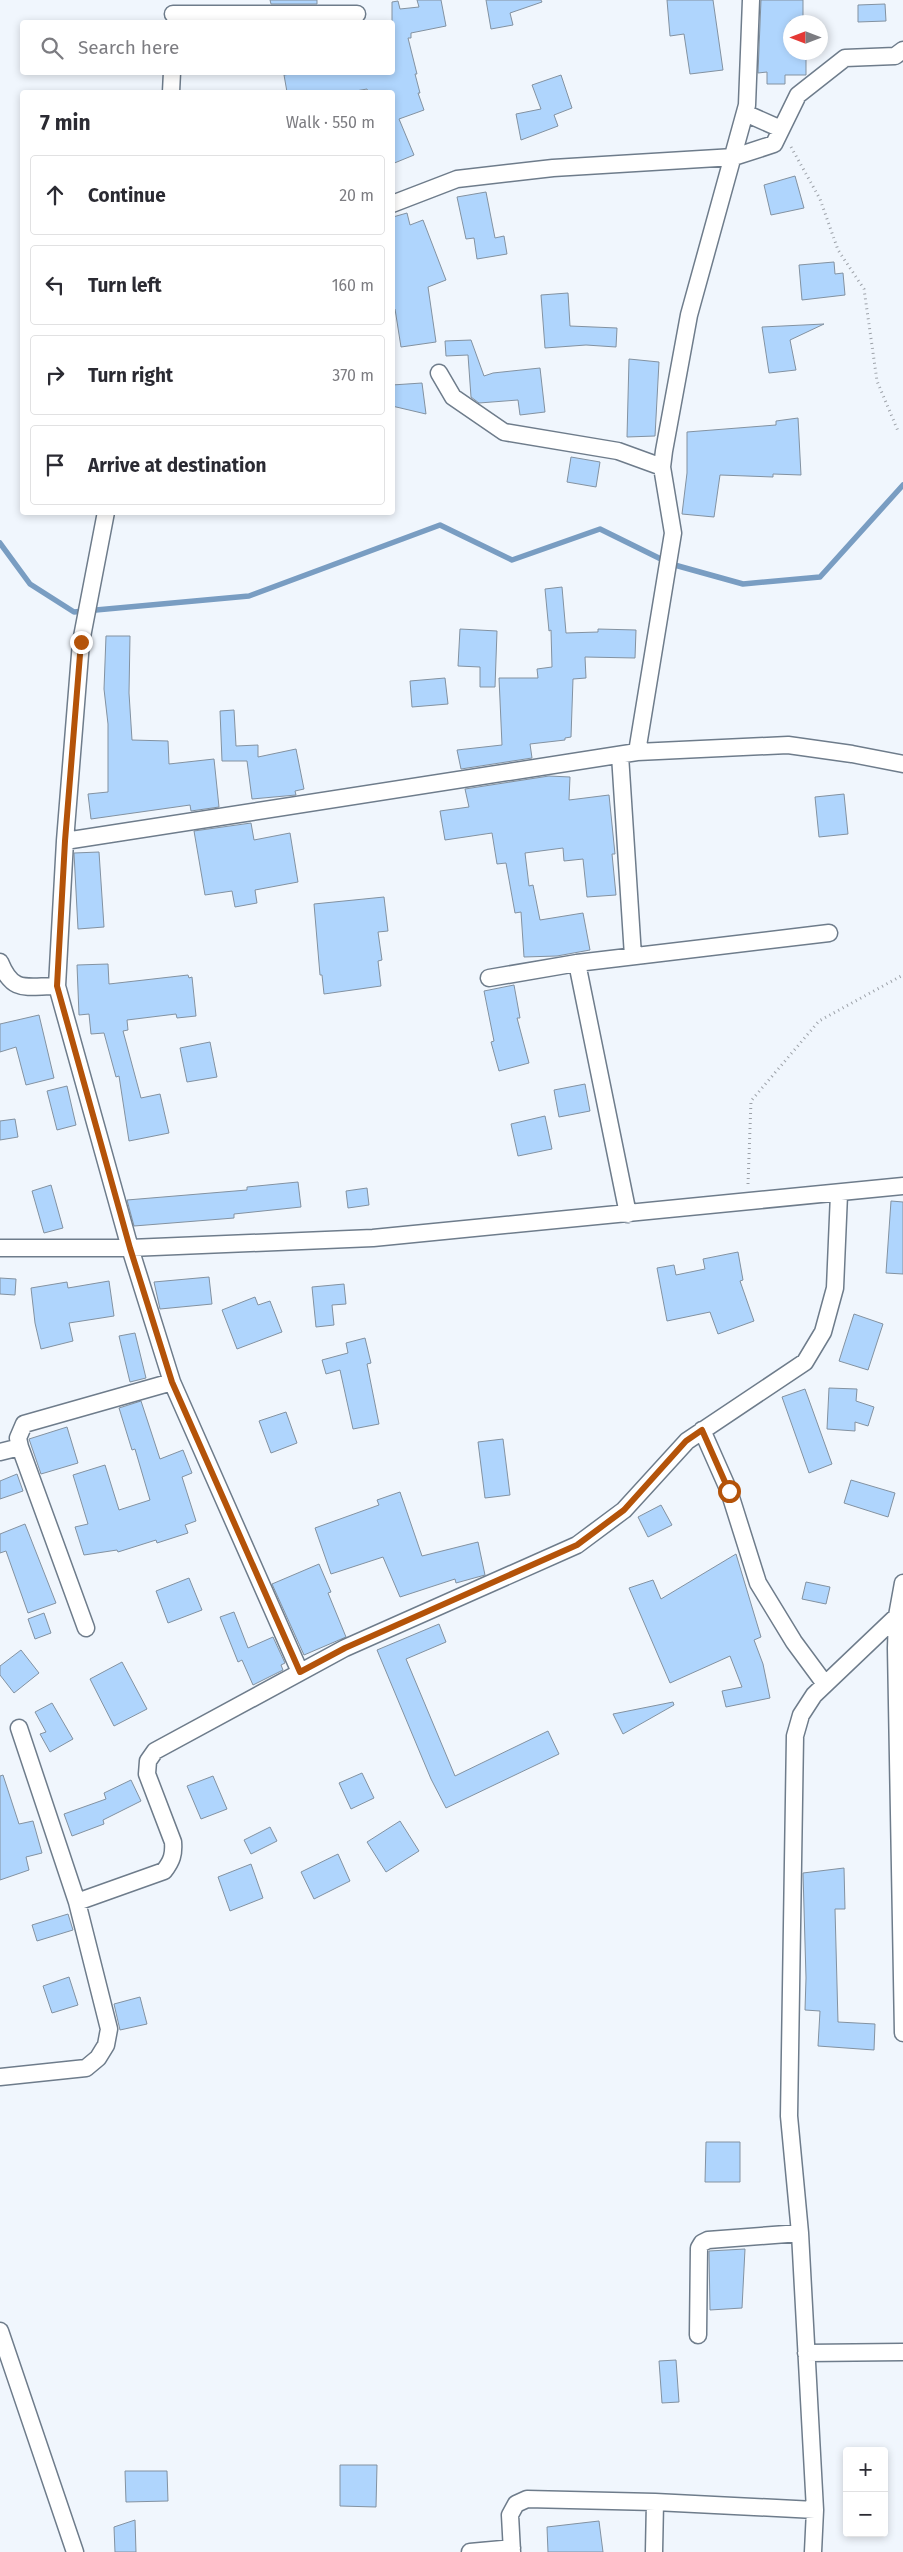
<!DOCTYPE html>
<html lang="en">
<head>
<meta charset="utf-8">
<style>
	:root { --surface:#fff; --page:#f7f7f7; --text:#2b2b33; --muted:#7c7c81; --line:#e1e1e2 }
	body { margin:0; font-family:"Fira Sans",sans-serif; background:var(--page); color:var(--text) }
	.controls { position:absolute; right:15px; bottom:15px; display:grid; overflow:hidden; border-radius:5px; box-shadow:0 2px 8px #0003 }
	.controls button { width:45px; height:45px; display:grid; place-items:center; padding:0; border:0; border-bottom:1px solid var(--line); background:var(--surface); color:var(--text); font:25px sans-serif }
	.compass { position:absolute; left:783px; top:15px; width:45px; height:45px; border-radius:50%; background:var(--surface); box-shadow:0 2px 8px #0003; rotate:270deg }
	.stop { position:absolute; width:15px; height:15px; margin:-11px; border:4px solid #b45309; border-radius:50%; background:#fff }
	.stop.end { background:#b45309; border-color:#fff; box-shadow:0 1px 5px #0008 }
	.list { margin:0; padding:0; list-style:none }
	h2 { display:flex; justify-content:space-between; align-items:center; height:65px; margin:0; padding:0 20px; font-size:21px }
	h2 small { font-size:16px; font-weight:400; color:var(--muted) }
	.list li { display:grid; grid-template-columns:32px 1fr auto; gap:15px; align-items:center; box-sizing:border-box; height:80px; margin:0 10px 10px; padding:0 10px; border:1px solid var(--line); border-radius:5px }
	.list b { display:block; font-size:19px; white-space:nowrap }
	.list em { font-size:16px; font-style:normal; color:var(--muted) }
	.icon { flex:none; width:28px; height:28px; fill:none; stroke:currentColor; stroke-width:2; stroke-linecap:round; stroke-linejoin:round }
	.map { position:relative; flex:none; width:903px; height:2552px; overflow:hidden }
	.search { position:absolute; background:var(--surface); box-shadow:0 2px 8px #0003; left:20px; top:20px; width:375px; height:55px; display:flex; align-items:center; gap:12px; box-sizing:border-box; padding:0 18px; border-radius:5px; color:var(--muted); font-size:19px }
	.panel { position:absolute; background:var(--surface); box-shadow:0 2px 8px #0003; left:20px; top:90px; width:375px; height:425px; border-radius:5px }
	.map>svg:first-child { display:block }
</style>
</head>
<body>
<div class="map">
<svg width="903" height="2552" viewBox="0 0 903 2552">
	<rect width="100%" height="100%" fill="#f0f6fd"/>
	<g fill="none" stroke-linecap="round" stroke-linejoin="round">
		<!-- stream -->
		<path stroke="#799dc2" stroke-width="5.5" d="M0,543L30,584L74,612L249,596L440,525L512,560L600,529L671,564L743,584L820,577L903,485"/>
	</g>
	<!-- building -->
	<path fill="#afd5fd" stroke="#8392a1" d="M270,0H317V4H271Z
		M417,0H441L446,26L411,33V38H408L417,74H415L420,93H418L424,110L399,119L414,155L392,164V92H368L367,89L350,92H287L284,75L303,72H392V2L398,1L400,9L419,7Z
		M486,0H541L542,2L510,13L513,25L491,29Z
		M667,0H713L723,70L690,74L684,34L670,36Z
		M761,0H803V21H790V52H806V75H785V84H767V72L758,73Z
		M885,4L886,21L858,22V5Z
		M561,75L572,108L554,115L558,126L521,140L516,114L541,109L532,85Z
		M795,176L804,208L771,215L764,185Z
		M486,192L495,238L504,236L507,254L477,259L474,238L466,239L457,197Z
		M407,213L410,225L423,220L446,280L428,287L436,342L401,347L395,309L392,310L393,217Z
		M834,262L835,274L843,273L845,295L802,300L799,265Z
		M568,293L570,326L617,328L616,347L586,345L545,348L541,295Z
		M824,324L790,340L796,370L769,373L762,327Z
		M471,340L484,376L493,373L540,368L545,412L520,415L518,400L479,403L471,397L468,355L446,356L445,341Z
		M629,359L659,362L655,436L627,437Z
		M422,383L426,414L392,406V385Z
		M798,418L801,475L773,474V477L720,475L714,517L682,514L687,473V432L776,425V421Z
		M571,457L600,462L596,487L567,482Z
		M562,587L566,633L598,632V629L636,630L635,658L585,657L586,678L573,679L571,737L565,738V740L530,744L532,758L461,769L457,750L502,745L499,678H538L537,669L552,667L551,630L549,631L545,589Z
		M460,629L497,631L495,687H480V667L458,666Z
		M106,636H130L129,693L132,740L168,741L169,764L214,759L219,807L191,811L190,805L91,819L88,794L108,792V724L104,689Z
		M445,678L448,704L412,707L410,681Z
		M234,710L236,746L258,745V757L296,749L304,789L295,791L296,795L252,799L247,761H222L220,711Z
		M549,776L570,777L569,800L609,795L615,854H612L616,895L587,897L583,859L564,861L563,848L525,853L529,886L533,885L540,920L583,913L590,950L557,956L524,957L521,912L515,913L506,863L497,864L492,833L445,840L440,811L469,807L465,789Z
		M844,794L848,834L819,837L815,797Z
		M251,823L254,840L290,833L298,882L255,890L257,903L235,907L232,891L205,895L194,831Z
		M99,852L104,927L78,929L74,853Z
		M384,897L388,931L378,932L382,960L378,961L381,986L324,994L322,975H320L314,904Z
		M108,964L109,984L188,975L189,978L192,977L196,1016L177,1018L176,1014L127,1020L128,1030L123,1031L141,1098L160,1094L169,1133L129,1141L119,1076L116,1077L104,1033L91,1034L89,1014L79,1015L77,965Z
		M514,985L520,1018H517L529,1063L499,1071L491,1042L494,1041L484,991Z
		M39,1015L54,1078L26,1085L16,1047L0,1052V1024Z
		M210,1042L217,1077L187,1082L180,1048Z
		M585,1084L590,1111L559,1117L554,1090Z
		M67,1086L76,1125L57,1130L47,1091Z
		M545,1116L552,1149L518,1156L511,1124Z
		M15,1119L18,1137L0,1140V1121Z
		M298,1182L301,1207L234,1214V1218L134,1226L127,1200L247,1190V1187Z
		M51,1185L63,1228L44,1233L32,1191Z
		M367,1188L369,1205L348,1208L346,1191Z
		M891,1201L903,1202V1274L886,1273Z
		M738,1252L743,1280L740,1281L754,1321L718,1334L710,1312L667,1321L657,1268L674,1265L676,1275L705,1269L703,1259Z
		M209,1277L212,1304L160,1309L154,1282Z
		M0,1278L16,1279L15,1295L0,1294Z
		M109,1281L114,1316L69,1323L73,1341L41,1349L35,1323L31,1288L67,1282L68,1288Z
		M344,1284L346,1304L332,1305L334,1325L316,1327L312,1287Z
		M255,1297L258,1305L270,1301L282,1332L237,1349L222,1310Z
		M854,1314L883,1324L868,1370L839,1361Z
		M135,1333L146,1378L130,1382L119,1336Z
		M365,1338L371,1363L367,1364L379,1424L353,1429L340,1370L326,1374L322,1360L348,1353L346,1343Z
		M829,1388L857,1389L856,1401L874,1407L868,1426L855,1422V1431L827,1429Z
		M805,1389L832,1464L809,1473L782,1397Z
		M141,1401L160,1459L183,1450L192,1473L182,1477L196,1521L185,1525L188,1533L157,1543L156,1540L118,1552L117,1550L84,1555L75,1527L88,1524L73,1475L105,1465L119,1510L150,1500L135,1449L132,1450L119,1408Z
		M286,1412L297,1443L271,1453L259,1421Z
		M67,1427L78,1463L41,1474L29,1439Z
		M503,1439L510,1495L485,1498L478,1442Z
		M17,1474L23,1491L0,1499V1481Z
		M851,1480L895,1493L888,1517L844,1503Z
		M400,1492L422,1556L478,1542L485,1575L456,1583L455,1579L400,1597L383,1557L331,1574L315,1528L379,1505L377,1500Z
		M661,1505L672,1525L648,1537L638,1517Z
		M25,1524L56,1603L28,1613L6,1551L0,1553V1534Z
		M736,1554L761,1637L754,1640L763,1664L770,1698L726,1707L722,1691L742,1687L730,1656L670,1683L629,1588L653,1580L661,1599Z
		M319,1564L331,1592L328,1593L346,1637L304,1655L272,1584Z
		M189,1578L202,1610L168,1623L156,1591Z
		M806,1582L830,1587L826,1604L802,1599Z
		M234,1612L248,1648L273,1637L285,1663L281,1665L283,1670L253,1685L242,1660L238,1662L220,1617Z
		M44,1613L51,1633L35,1639L28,1619Z
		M439,1624L446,1642L406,1659L455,1776L548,1731L559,1754L446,1808L431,1779L377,1650Z
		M21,1650L39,1673L14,1693L0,1675V1666Z
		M122,1662L147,1709L114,1726L90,1679Z
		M673,1702L674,1705L623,1734L613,1714Z
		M52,1703L73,1739L50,1752L40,1734L46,1732L35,1712Z
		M362,1773L374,1798L351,1809L339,1783Z
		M3,1775L19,1824L33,1821L42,1853L26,1857L29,1870L0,1880V1776Z
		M213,1776L227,1809L201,1819L187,1786Z
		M131,1780L141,1801L103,1820L104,1824L72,1836L64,1814L106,1799L104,1793Z
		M400,1821L419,1851L386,1872L367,1842Z
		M270,1827L277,1841L251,1854L244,1840Z
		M338,1854L350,1881L314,1899L301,1872Z
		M251,1864L263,1898L230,1911L218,1877Z
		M844,1868L845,1909H835L838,2022L875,2024L874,2050L818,2046L820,2011L805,2010L806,1978L803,1873Z
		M68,1914L73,1930L37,1941L32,1925Z
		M69,1977L78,2005L52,2013L43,1986Z
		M140,1997L147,2024L120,2030L114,2004Z
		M706,2142H740V2182H705Z
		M745,2249L742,2308L710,2310L709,2251Z
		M676,2360L679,2402L662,2403L659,2361Z
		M340,2465H377L376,2507L340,2506Z
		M125,2471H167L168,2501L126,2502Z
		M135,2520L136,2552H115L114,2527Z
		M599,2521L603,2552H548L547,2527Z"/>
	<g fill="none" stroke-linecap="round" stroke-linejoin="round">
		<defs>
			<path id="minor" d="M173,14H357
				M171,92L172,72
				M745,113L781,129
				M392,204L457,179L553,168L734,157L774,144L798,95L845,58L895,56L903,50
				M439,373L453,397L504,432L618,451L662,467
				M106,512L81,642L65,841L57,986L130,1248L172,1382L300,1672
				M637,752L673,533L662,467L664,451L689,315L747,105L751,0
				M620,755L633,956
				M65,841L637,752L788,745L852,754L903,764
				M0,962C13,994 26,986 57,986
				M577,963L628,1214
				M489,978L577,963L829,933
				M0,1248H130L373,1238L903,1186
				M702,1430L729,1491L758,1583L794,1642L825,1684
				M0,1452L20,1447
				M86,1628L20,1447L18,1438L24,1424L172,1382
				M77,1902L164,1871C172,1861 174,1854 173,1842L147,1774L148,1761L155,1751L345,1648L577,1545L624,1510L687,1441L805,1362L823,1332L835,1288L839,1194
				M903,2033L896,1648L897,1616L903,1583
				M0,2077L86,2068L98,2058L106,2045L109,2029L77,1902L19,1728
				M0,2331L75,2552
				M698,2335L699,2248L702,2243L708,2240L800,2233
				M806,2353L903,2352
				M470,2552L512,2548
				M512,2552L510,2515L516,2504L527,2499L655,2502L815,2510
				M654,2552L655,2502
				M813,2552L815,2510L800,2233L789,2116L795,1736L801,1715L814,1695L897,1616"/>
		</defs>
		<!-- minor casing -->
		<use href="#minor" stroke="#6e7c8b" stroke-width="19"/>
		<!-- path -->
		<path stroke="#9da2a9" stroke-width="3" stroke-dasharray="1 4" stroke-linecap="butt" d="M791,147L820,199L838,250L864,289L877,381L898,431
			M748,1184L751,1101L819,1021L903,975"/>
		<!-- minor -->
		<use href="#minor" stroke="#fff" stroke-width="16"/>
	</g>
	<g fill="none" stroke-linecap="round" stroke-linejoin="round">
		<!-- route -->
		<path stroke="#b45309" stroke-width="6" d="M81,642L65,841L57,986L130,1248L172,1382L300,1672L345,1648L577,1545L624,1510L686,1441L702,1430L729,1491"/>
	</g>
</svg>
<div class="controls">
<button>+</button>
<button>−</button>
</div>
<svg class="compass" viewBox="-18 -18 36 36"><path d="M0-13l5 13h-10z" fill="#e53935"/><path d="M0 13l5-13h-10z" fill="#7c7c81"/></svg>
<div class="stop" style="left:729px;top:1491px"></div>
<div class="stop end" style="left:81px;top:642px"></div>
<div class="search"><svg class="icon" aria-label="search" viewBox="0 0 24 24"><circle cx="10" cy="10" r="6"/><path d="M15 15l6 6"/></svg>Search here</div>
<section class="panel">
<h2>7 min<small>Walk · 550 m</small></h2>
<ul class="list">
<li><svg class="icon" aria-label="ahead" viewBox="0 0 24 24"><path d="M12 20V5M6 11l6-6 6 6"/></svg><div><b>Continue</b></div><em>20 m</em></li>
<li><svg class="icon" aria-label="left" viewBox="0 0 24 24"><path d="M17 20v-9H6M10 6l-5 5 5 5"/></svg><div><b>Turn left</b></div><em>160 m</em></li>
<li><svg class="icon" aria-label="right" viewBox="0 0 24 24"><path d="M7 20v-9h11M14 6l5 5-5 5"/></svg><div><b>Turn right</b></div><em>370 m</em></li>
<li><svg class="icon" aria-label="arrive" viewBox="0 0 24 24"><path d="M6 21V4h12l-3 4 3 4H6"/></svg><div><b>Arrive at destination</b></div></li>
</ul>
</section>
</div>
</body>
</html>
